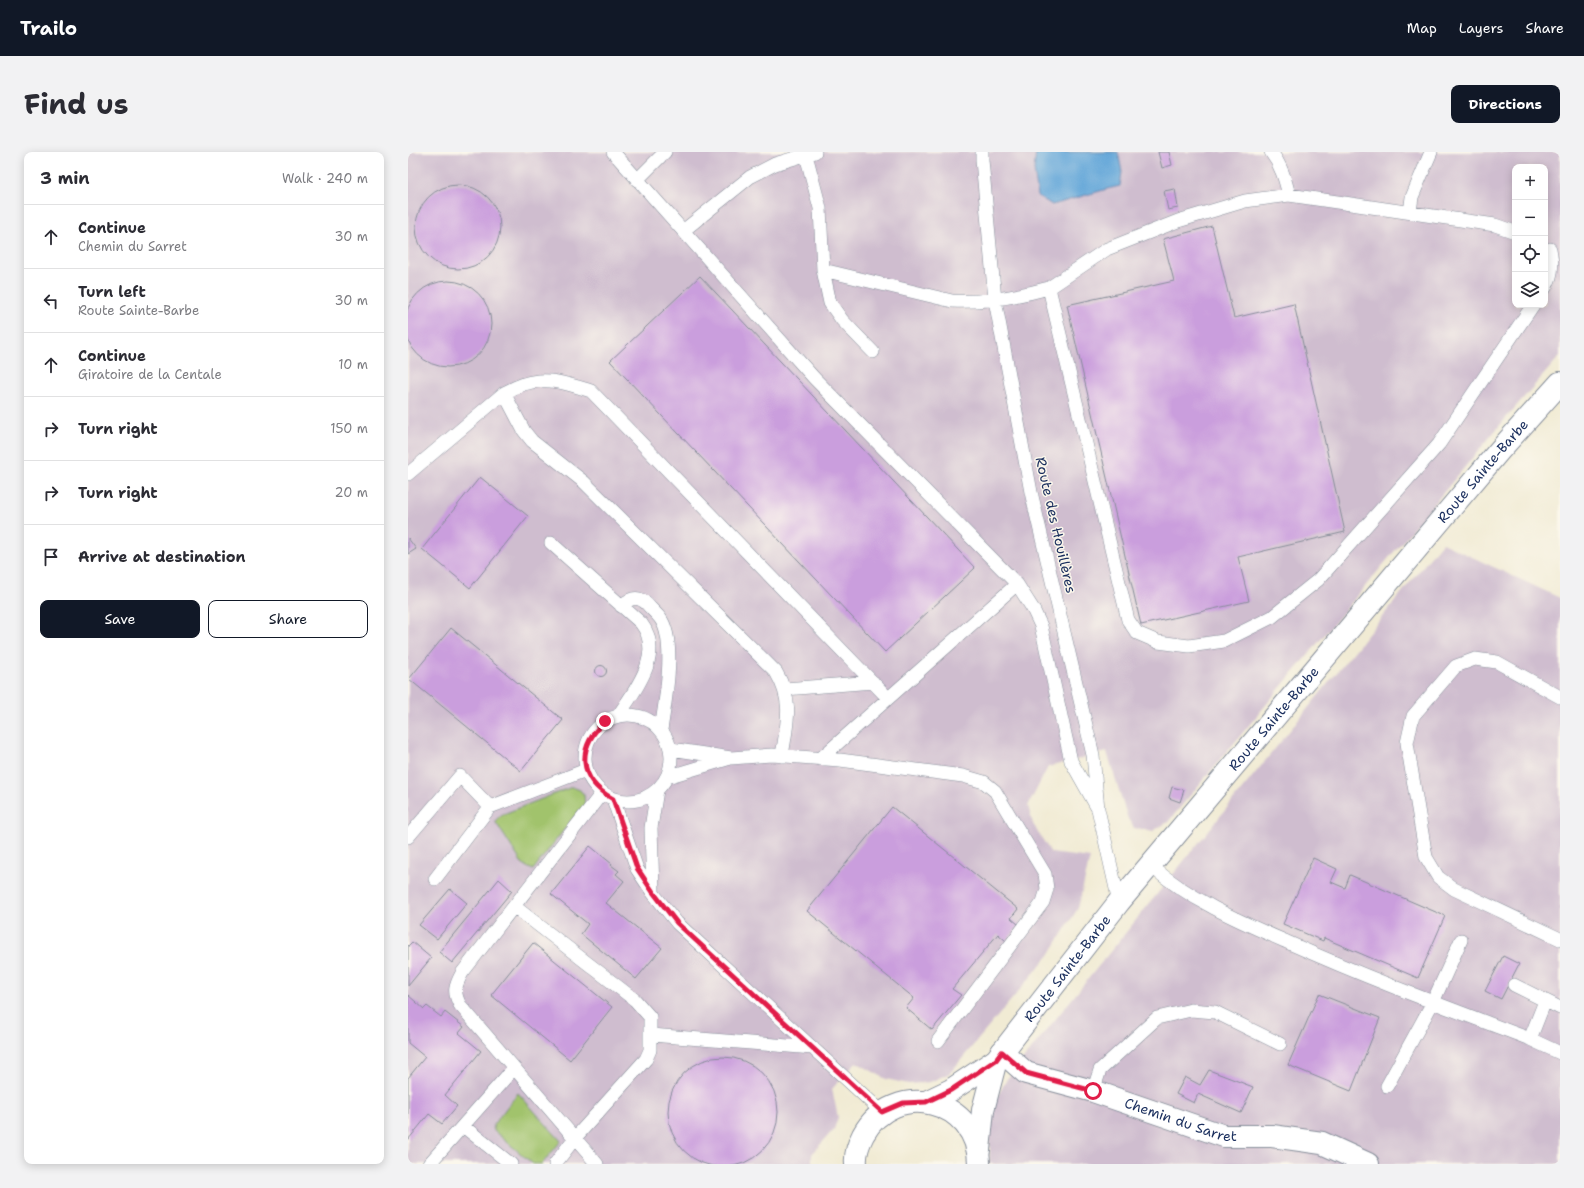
<!DOCTYPE html>
<html lang="en">
<head>
<meta charset="utf-8">
<style>
	:root { --surface:#fff; --page:#f2f2f3; --text:#2b2b33; --muted:#7c7c81; --line:#e1e1e2; --accent:#111827 }
	body { margin:0; font-family:"Shantell Sans",sans-serif; background:var(--page); color:var(--text) }
	.controls { position:absolute; right:12px; top:12px; display:grid; overflow:hidden; border-radius:8px; box-shadow:0 2px 10px #0003 }
	.controls button { width:36px; height:36px; display:grid; place-items:center; padding:0; border:0; border-bottom:1px solid var(--line); background:var(--surface); color:var(--text); font:20px sans-serif }
	.stop { position:absolute; width:12px; height:12px; margin:-9px; border:3px solid #e11d48; border-radius:50%; background:#fff }
	.stop.end { background:#e11d48; border-color:#fff; box-shadow:0 1px 4px #0008 }
	.list { margin:0; padding:0; list-style:none }
	h2 { display:flex; justify-content:space-between; align-items:center; height:52px; margin:0; padding:0 16px; font-size:17px }
	h2 small { font-size:13px; font-weight:400; color:var(--muted) }
	.list li { display:grid; grid-template-columns:26px 1fr auto; gap:12px; align-items:center; box-sizing:border-box; height:64px; padding:0 16px; border-top:1px solid var(--line) }
	.list b { display:block; font-size:15px; white-space:nowrap }
	.list p { margin:0; font-size:13px; white-space:nowrap; color:var(--muted) }
	.list em { font-size:13px; font-style:normal; color:var(--muted) }
	.actions { display:flex; gap:8px; padding:12px 16px }
	.actions a { flex:1; padding:9px 0; border:1px solid var(--accent); border-radius:8px; text-align:center; font-size:14px; color:var(--accent) }
	.actions .main { background:var(--accent); color:#fff }
	.icon { flex:none; width:22px; height:22px; fill:none; stroke:currentColor; stroke-width:2; stroke-linecap:round; stroke-linejoin:round }
	.map { position:relative; flex:none; width:1152px; height:1012px; overflow:hidden; border-radius:8px }
	header { display:flex; align-items:center; gap:24px; box-sizing:border-box; height:56px; padding:0 20px; background:var(--accent); color:#fff }
	header strong { font-size:19px }
	nav { display:flex; gap:22px; margin-inline-start:auto; font-size:14px }
	.intro { display:flex; align-items:center; justify-content:space-between; box-sizing:border-box; height:96px; padding:0 24px }
	h1 { margin:0; font-size:28px }
	.button { padding:10px 18px; border-radius:8px; background:var(--accent); color:#fff; font-size:14px; font-weight:700 }
	main { display:flex; gap:24px; padding:0 24px }
	aside { flex:1; background:var(--surface); border-radius:8px; box-shadow:0 2px 10px #0003 }
	.map>svg:first-child { display:block }
</style>
</head>
<body>
<header>
<strong>Trailo</strong>
<nav><a>Map</a><a>Layers</a><a>Share</a></nav>
</header>
<div class="intro"><h1>Find us</h1><a class="button">Directions</a></div>
<main>
<aside>
<h2>3 min<small>Walk · 240 m</small></h2>
<ul class="list">
<li><svg class="icon" aria-label="ahead" viewBox="0 0 24 24"><path d="M12 20V5M6 11l6-6 6 6"/></svg><div><b>Continue</b><p>Chemin du Sarret</p></div><em>30 m</em></li>
<li><svg class="icon" aria-label="left" viewBox="0 0 24 24"><path d="M17 20v-9H6M10 6l-5 5 5 5"/></svg><div><b>Turn left</b><p>Route Sainte-Barbe</p></div><em>30 m</em></li>
<li><svg class="icon" aria-label="ahead" viewBox="0 0 24 24"><path d="M12 20V5M6 11l6-6 6 6"/></svg><div><b>Continue</b><p>Giratoire de la Centale</p></div><em>10 m</em></li>
<li><svg class="icon" aria-label="right" viewBox="0 0 24 24"><path d="M7 20v-9h11M14 6l5 5-5 5"/></svg><div><b>Turn right</b></div><em>150 m</em></li>
<li><svg class="icon" aria-label="right" viewBox="0 0 24 24"><path d="M7 20v-9h11M14 6l5 5-5 5"/></svg><div><b>Turn right</b></div><em>20 m</em></li>
<li><svg class="icon" aria-label="arrive" viewBox="0 0 24 24"><path d="M6 21V4h12l-3 4 3 4H6"/></svg><div><b>Arrive at destination</b></div></li>
</ul>
<div class="actions"><a class="main">Save</a><a>Share</a></div>
</aside>
<div class="map">
<svg width="1152" height="1012" viewBox="0 0 1152 1012">
	<rect width="100%" height="100%" fill="#fbf7ec"/>
	<filter id="ink" filterUnits="userSpaceOnUse"><feTurbulence type="fractalNoise" baseFrequency=".025" numOctaves="2"/><feDisplacementMap in="SourceGraphic" scale="8" xChannelSelector="R" yChannelSelector="G"/><feConvolveMatrix kernelMatrix="1 2 1 2 8 2 1 2 1" color-interpolation-filters="sRGB"/></filter>
	<filter id="wash" filterUnits="userSpaceOnUse"><feTurbulence type="fractalNoise" baseFrequency=".012" numOctaves="4" result="noise"/><feDisplacementMap in="SourceGraphic" scale="16" xChannelSelector="R" yChannelSelector="G"/><feGaussianBlur stdDeviation="0.9" result="paint"/><feColorMatrix in="noise" values="0 0 0 0 0 0 0 0 0 0 0 0 0 0 0 0 0 1.4 0 .05"/><feComposite in="paint" operator="in"/></filter>
	<g filter="url(#wash)">
		<rect width="100%" height="100%" fill="#f1ebd4"/>
		<!-- industrial -->
		<path fill="#cfbdcf" fill-rule="evenodd" d="M0,0H1152V204L1097,267L760,670L745,679L726,676L720,667L699,600L640,615L620,654L625,672L643,701L682,706L670,756L641,803L542,921L522,930L501,932L478,927L448,910L424,937L430,965L426,977L404,1002V1012H0ZM1107,15H1137V153H1107Z
			M1034,391L1152,446V1012H581L582,997L580,976L588,947L599,927Z"/>
		<!-- green -->
		<path fill="#a1c36c" stroke="#5e7965" d="M164,635L172,638L176,643L177,655L172,657L125,718L115,713L87,669L93,663Z
			M110,941L153,989L134,1012H125L86,979L85,973Z"/>
		<!-- water -->
		<path fill="#65a7d9" stroke="#406b9c" d="M628,0H710L714,20L712,34L699,37L644,53L630,44L626,18Z"/>
		<g id="blocks">
			<!-- building -->
			<path fill="#ca9edd" d="M750,0H761L764,13L754,16Z
				M8 75a42 42 0 1 1 84 0a42 42 0 1 1-84 0Z
				M767,37L770,56L760,58L756,39Z
				M804,74L826,166L886,152L937,380L830,405L841,449L733,473L659,153L766,129L755,87Z
				M292,124L567,416L477,500L202,209Z
				M-3 172a43 43 0 1 1 86 0a43 43 0 1 1-86 0Z
				M72,325L120,364L62,436L14,397Z
				M0,386L8,397L0,402Z
				M43,476L155,568L113,619L1,527Z
				M187.5 519a5.5 5.5 0 1 1 11 0a5.5 5.5 0 1 1-11 0Z
				M764,635L776,638L772,650L761,646Z
				M484,655L610,757L603,766L611,773L598,789L590,782L544,837L553,843L524,878L498,856L506,846L399,759Z
				M182,694L204,712L203,713L211,719L208,722L216,729L198,751L254,796L228,827L173,782L180,772L143,742Z
				M905,706L929,717L923,730L937,736L942,723L1037,764L1010,826L916,786L915,789L875,772Z
				M91,727L104,739L44,811L31,800Z
				M42,737L59,751L29,787L11,773Z
				M4,790L23,806L0,834V794Z
				M125,791L204,855L162,908L83,843Z
				M1095,804L1111,812L1093,847L1077,839Z
				M911,842L972,866L943,939L880,913Z
				M0,843L16,857L19,854L33,865L37,860L56,875L51,881L73,899L37,943L49,954L34,972L21,962L0,988V926L17,905L0,891Z
				M260 960a55 55 0 1 1 110 0a55 55 0 1 1-110 0Z
				M801,918L845,935L833,961L790,942L786,951L768,942L777,925L792,933Z"/>
		</g>
	</g>
	<g filter="url(#ink)">
		<use href="#blocks" fill-opacity="0" stroke="#868d99" stroke-width="1"/>
		<g fill="none" stroke-linecap="round" stroke-linejoin="round">
			<defs>
				<path id="service" d="M205,0L406,226L609,432L625,457L633,474L663,609L690,657
					M574,0V8L587,148L623,340L685,603L690,657L711,750
					M863,0C873,13 877,27 881,43
					M398,3L412,56L415,118L422,151L434,168L465,200
					M229,28L257,0
					M1002,60L1004,45L1023,0
					M275,79L342,25L367,12L407,0
					M1107,80L1087,73L881,43L837,49L770,69L699,97L641,136L720,468L729,481L750,490L781,494L816,489L864,465L910,428L1031,292L1125,153
					M415,118L544,149C577,151 608,145 641,136
					M1137,136C1145,124 1145,111 1142,97
					M96,241C103,238 109,234 116,232C139,224 161,232 183,239L480,546
					M0,322L96,241L116,279L124,289L176,330L368,520C386,551 379,570 374,604
					M143,391L233,471C257,502 227,538 210,564
					M213,454C222,446 230,443 239,452C243,457 248,461 252,466C269,489 257,550 253,578
					M377,537L465,530
					M1152,545L1089,510L1067,507L1048,514L1005,564L999,591L1018,705L1030,725L1046,737L1152,787
					M177 606a43 43 0 1 1 86 0a43 43 0 1 1-86 0Z
					M263,597L323,606L364,603L432,608L555,624L576,630L587,639L637,722L639,737L635,750L530,889
					M412,607L609,432
					M259,625L319,607
					M205,647L229,717L245,741L269,771L474,960
					M0,685L52,624L82,655
					M742,713C782,748 831,769 879,790C959,826 1040,856 1122,887L1152,901
					M27,727L82,655L178,618
					M245,739L243,676L249,638
					M107,755L227,848L242,865V898L238,907L166,987L147,1012
					M1106,833L1152,856
					M243,883L405,896
					M1122,887L1137,849
					M979,934L1025,850L1053,788
					M685,939L692,918L749,866L783,858L807,860L872,892
					M55,974L103,1012
					M21,1012L106,916
					M189,1012L52,853C45,840 47,834 54,821L194,641"/>
				<g id="minor">
					<path id="s1" d="M594,900L618,921L685,939L816,984H864L914,991L960,1012"/>
				</g>
				<g id="secondary">
					<path id="s2" d="M518,950L543,938L588,908L711,750L1091,299L1152,231"/>
					<path d="M571,998L575,958L588,908"/>
					<path d="M448,1012C447,1003 451,991 455,983C486,926 571,947 571,1012"/>
				</g>
			</defs>
			<!-- service casing -->
			<use href="#service" stroke="#868d99" stroke-width="14"/>
			<!-- minor casing -->
			<use href="#minor" stroke="#868d99" stroke-width="24"/>
			<!-- secondary casing -->
			<use href="#secondary" stroke="#868d99" stroke-width="24"/>
			<!-- service -->
			<use href="#service" stroke="#fff" stroke-width="13"/>
			<!-- minor -->
			<use href="#minor" stroke="#fff" stroke-width="22"/>
			<!-- secondary -->
			<use href="#secondary" stroke="#fff" stroke-width="22"/>
		</g>
	</g>
	<g fill="none" stroke-linecap="round" stroke-linejoin="round" filter="url(#ink)">
		<!-- route -->
		<path stroke="#e11d48" stroke-width="5" d="M197,569C168,596 170,627 205,647L229,716L245,740L269,771L474,960L495,951L518,950L543,938L588,908L594,900L618,921L685,939"/>
	</g>
	<g text-anchor="middle" dominant-baseline="central" stroke-width="3" stroke-linejoin="round" paint-order="stroke">
		<!-- street labels -->
		<g font-size="14" fill="#1b2f5e" stroke="#fbf7ec">
			<text stroke="none"><textPath href="#s2" startOffset="846">Route Sainte-Barbe</textPath></text>
			<text transform="translate(648 373) rotate(77)">Route des Houillères</text>
			<text stroke="none"><textPath href="#s2" startOffset="522">Route Sainte-Barbe</textPath></text>
			<text stroke="none"><textPath href="#s2" startOffset="198">Route Sainte-Barbe</textPath></text>
			<text stroke="none"><textPath href="#s1" startOffset="194">Chemin du Sarret</textPath></text>
		</g>
	</g>
</svg>
<div class="controls">
<button>+</button>
<button>−</button>
<button><svg class="icon" aria-label="locate" viewBox="0 0 24 24"><circle cx="12" cy="12" r="6"/><path d="M12 2v4M12 18v4M2 12h4M18 12h4"/></svg></button>
<button><svg class="icon" aria-label="layers" viewBox="0 0 24 24"><path d="M12 4l9 5-9 5-9-5zM3 14l9 5 9-5"/></svg></button>
</div>
<div class="stop" style="left:685px;top:939px"></div>
<div class="stop end" style="left:197px;top:569px"></div>
</div>
</main>
</body>
</html>
